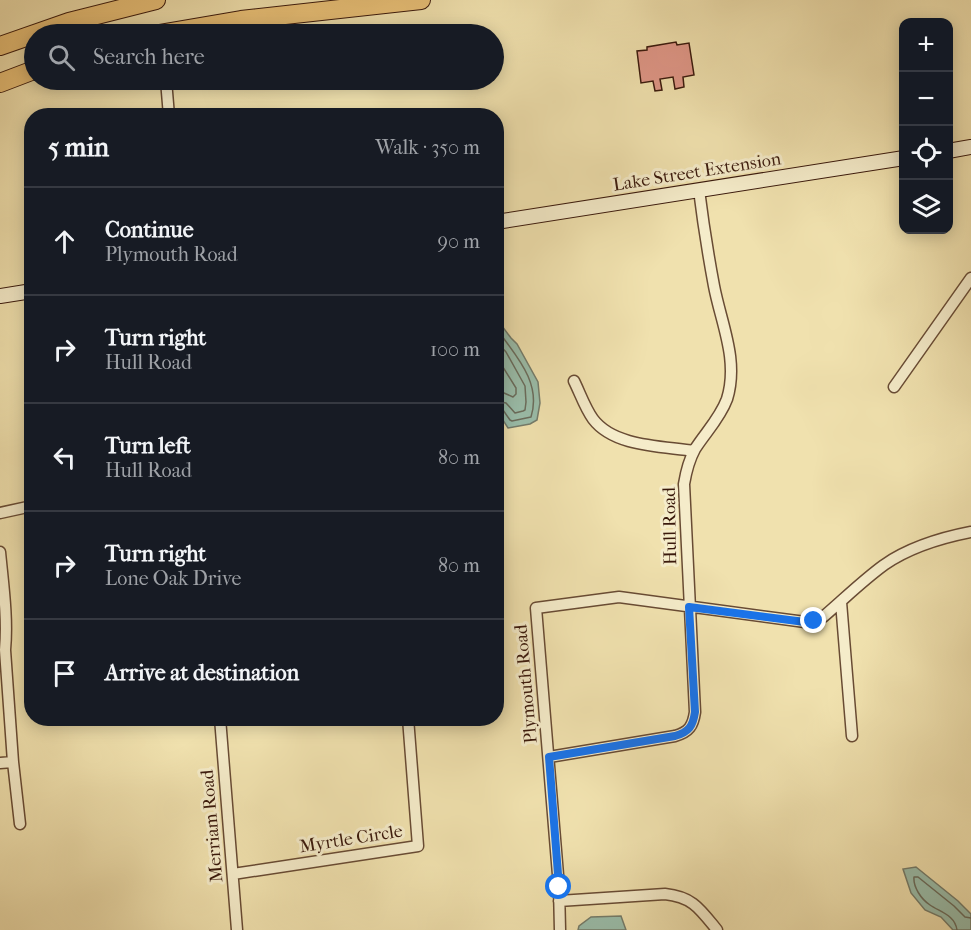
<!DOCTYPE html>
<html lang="en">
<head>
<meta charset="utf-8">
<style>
	:root { --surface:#171b24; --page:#242831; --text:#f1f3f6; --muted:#9ea1a6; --line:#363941 }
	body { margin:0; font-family:"IM FELL French Canon",serif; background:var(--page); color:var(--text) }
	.controls { position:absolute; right:18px; top:18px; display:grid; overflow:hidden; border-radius:12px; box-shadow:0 3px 15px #0003 }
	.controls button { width:54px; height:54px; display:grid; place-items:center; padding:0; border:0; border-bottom:2px solid var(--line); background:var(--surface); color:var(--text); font:30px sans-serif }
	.stop { position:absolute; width:18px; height:18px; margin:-14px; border:4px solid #1a73e8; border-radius:50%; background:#fff }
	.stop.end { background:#1a73e8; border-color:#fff; box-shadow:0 2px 6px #0008 }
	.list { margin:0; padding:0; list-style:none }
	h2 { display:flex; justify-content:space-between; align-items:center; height:78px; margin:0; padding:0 24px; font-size:26px }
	h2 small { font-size:20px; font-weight:400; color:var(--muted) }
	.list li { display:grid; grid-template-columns:39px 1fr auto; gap:18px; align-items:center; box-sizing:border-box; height:108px; padding:0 24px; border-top:2px solid var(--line) }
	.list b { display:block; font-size:22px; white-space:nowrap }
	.list p { margin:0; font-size:20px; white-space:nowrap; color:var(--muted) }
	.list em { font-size:20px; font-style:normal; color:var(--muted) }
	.icon { flex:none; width:33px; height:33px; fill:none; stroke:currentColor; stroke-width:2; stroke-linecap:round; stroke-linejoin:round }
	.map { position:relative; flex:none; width:971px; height:930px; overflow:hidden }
	.search { position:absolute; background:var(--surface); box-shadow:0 3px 15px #0003; left:24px; top:24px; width:480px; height:66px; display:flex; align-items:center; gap:15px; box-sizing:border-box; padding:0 21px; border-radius:33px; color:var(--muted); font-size:22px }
	.panel { position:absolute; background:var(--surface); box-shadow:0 3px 15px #0003; left:24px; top:108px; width:480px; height:618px; border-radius:24px }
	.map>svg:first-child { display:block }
</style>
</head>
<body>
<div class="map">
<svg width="971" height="930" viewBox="0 0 971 930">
	<rect width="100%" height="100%" fill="#f0e1ae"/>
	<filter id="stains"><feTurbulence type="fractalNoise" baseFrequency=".00333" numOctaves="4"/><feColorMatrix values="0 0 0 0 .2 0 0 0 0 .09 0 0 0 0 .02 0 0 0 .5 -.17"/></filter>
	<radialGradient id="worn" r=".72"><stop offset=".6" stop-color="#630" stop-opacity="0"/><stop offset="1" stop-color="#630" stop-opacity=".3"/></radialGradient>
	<!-- water -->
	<path fill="#9abeab" stroke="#747c6b" stroke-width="1.5" d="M496,318L511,338L517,344L538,382L540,403L537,420L530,424L508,428L497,411Z
		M916,867L958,901L971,914V930H953L941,917L925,910L911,893L903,869Z
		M621,916L626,930H578L579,926L591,917Z"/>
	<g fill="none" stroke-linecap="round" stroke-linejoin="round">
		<!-- shore -->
		<path stroke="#6a6c5c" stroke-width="1.5" d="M496,328C515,355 542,382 531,417L512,421L510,420L503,410L496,408
			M496,341L506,352L525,386L526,402L525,410L523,411L515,413L506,403L496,401
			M496,356L516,388V394L513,397L504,393L496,392
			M957,930C955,915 940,912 930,905C921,899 913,887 914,877H918L954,906L965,917L971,918"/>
	</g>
	<!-- building -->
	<path fill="#df9687" stroke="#3a190c" stroke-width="1.5" d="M676,42L677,45L689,43L694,75L683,77L684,87L675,89L673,77L660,79L662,90L655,91L653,81L641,83L637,51L647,50V47Z"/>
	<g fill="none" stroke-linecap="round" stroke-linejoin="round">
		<defs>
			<path id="street" d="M166,80L169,116
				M574,381C580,393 585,408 593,419C614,447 662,446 694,451
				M894,387L971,278
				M0,513L32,506
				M0,552C3,584 8,618 5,650L13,762L20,824
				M841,602L852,736
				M220,718L237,930
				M549,757L675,736C689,732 693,726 695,712L684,484C686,472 689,460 695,449C706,432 720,418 727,399C739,360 721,323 714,286C708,254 703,222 699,190
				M0,763L13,762
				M233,874L418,846L408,718
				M559,901L665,894C693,897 700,909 717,930
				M560,930L559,887L536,608L619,597L805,622L814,621L823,617C843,600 862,581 884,565C910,547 940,538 971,532"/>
			<path id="secondary" d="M948,151L971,147
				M496,222L904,158
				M0,296L32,291"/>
			<path id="highway" d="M159,34L241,20L421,0
				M0,46L69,22L156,0
				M0,83L34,70"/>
		</defs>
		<!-- street casing -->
		<use href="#street" stroke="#684b34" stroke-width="13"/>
		<!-- secondary casing -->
		<use href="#secondary" stroke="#3a190c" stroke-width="16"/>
		<!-- highway casing -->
		<use href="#highway" stroke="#3a190c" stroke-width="20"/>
		<!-- street -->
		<use href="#street" stroke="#f5ecca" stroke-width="10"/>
		<!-- secondary -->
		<use href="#secondary" stroke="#f5ecca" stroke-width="14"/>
		<!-- highway -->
		<use href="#highway" stroke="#e8c077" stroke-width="18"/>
	</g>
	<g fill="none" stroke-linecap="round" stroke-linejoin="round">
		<!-- route -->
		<path stroke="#1a73e8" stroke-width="8" d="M559,887L549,757L675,736C689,732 693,726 695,712L689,607L805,622L814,621"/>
	</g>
	<g text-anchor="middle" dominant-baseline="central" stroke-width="6" stroke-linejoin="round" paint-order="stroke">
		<!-- street labels -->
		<g font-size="18" fill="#3a190c" stroke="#f5ecca">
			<text transform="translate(697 172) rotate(-9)">Lake Street Extension</text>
			<text transform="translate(670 526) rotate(-91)">Hull Road</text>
			<text transform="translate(526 684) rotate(-95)">Plymouth Road</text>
			<text transform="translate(212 826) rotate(-95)">Merriam Road</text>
			<text transform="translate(351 839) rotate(-9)">Myrtle Circle</text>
		</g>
	</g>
	<rect width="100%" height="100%" filter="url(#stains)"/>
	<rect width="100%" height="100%" fill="url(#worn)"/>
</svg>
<div class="controls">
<button>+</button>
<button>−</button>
<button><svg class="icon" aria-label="locate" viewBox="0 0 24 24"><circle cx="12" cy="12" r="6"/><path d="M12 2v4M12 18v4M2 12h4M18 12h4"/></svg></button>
<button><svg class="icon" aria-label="layers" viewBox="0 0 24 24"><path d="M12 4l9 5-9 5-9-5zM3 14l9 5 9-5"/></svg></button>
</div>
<div class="stop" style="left:559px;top:887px"></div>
<div class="stop end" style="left:814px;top:621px"></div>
<div class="search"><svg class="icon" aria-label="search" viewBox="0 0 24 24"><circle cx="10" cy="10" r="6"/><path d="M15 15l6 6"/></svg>Search here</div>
<section class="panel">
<h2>5 min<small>Walk · 350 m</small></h2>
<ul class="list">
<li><svg class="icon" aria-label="ahead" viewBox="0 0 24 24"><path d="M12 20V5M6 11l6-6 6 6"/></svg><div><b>Continue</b><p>Plymouth Road</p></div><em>90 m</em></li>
<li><svg class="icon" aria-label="right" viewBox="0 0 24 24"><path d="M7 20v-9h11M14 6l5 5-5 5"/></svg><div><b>Turn right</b><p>Hull Road</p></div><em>100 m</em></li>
<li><svg class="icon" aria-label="left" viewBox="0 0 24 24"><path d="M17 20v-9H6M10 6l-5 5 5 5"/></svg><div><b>Turn left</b><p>Hull Road</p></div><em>80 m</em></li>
<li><svg class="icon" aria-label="right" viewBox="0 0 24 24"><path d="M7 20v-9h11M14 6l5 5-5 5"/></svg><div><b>Turn right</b><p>Lone Oak Drive</p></div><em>80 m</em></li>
<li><svg class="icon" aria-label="arrive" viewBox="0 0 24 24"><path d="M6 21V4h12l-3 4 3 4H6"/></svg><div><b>Arrive at destination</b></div></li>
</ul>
</section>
</div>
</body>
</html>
